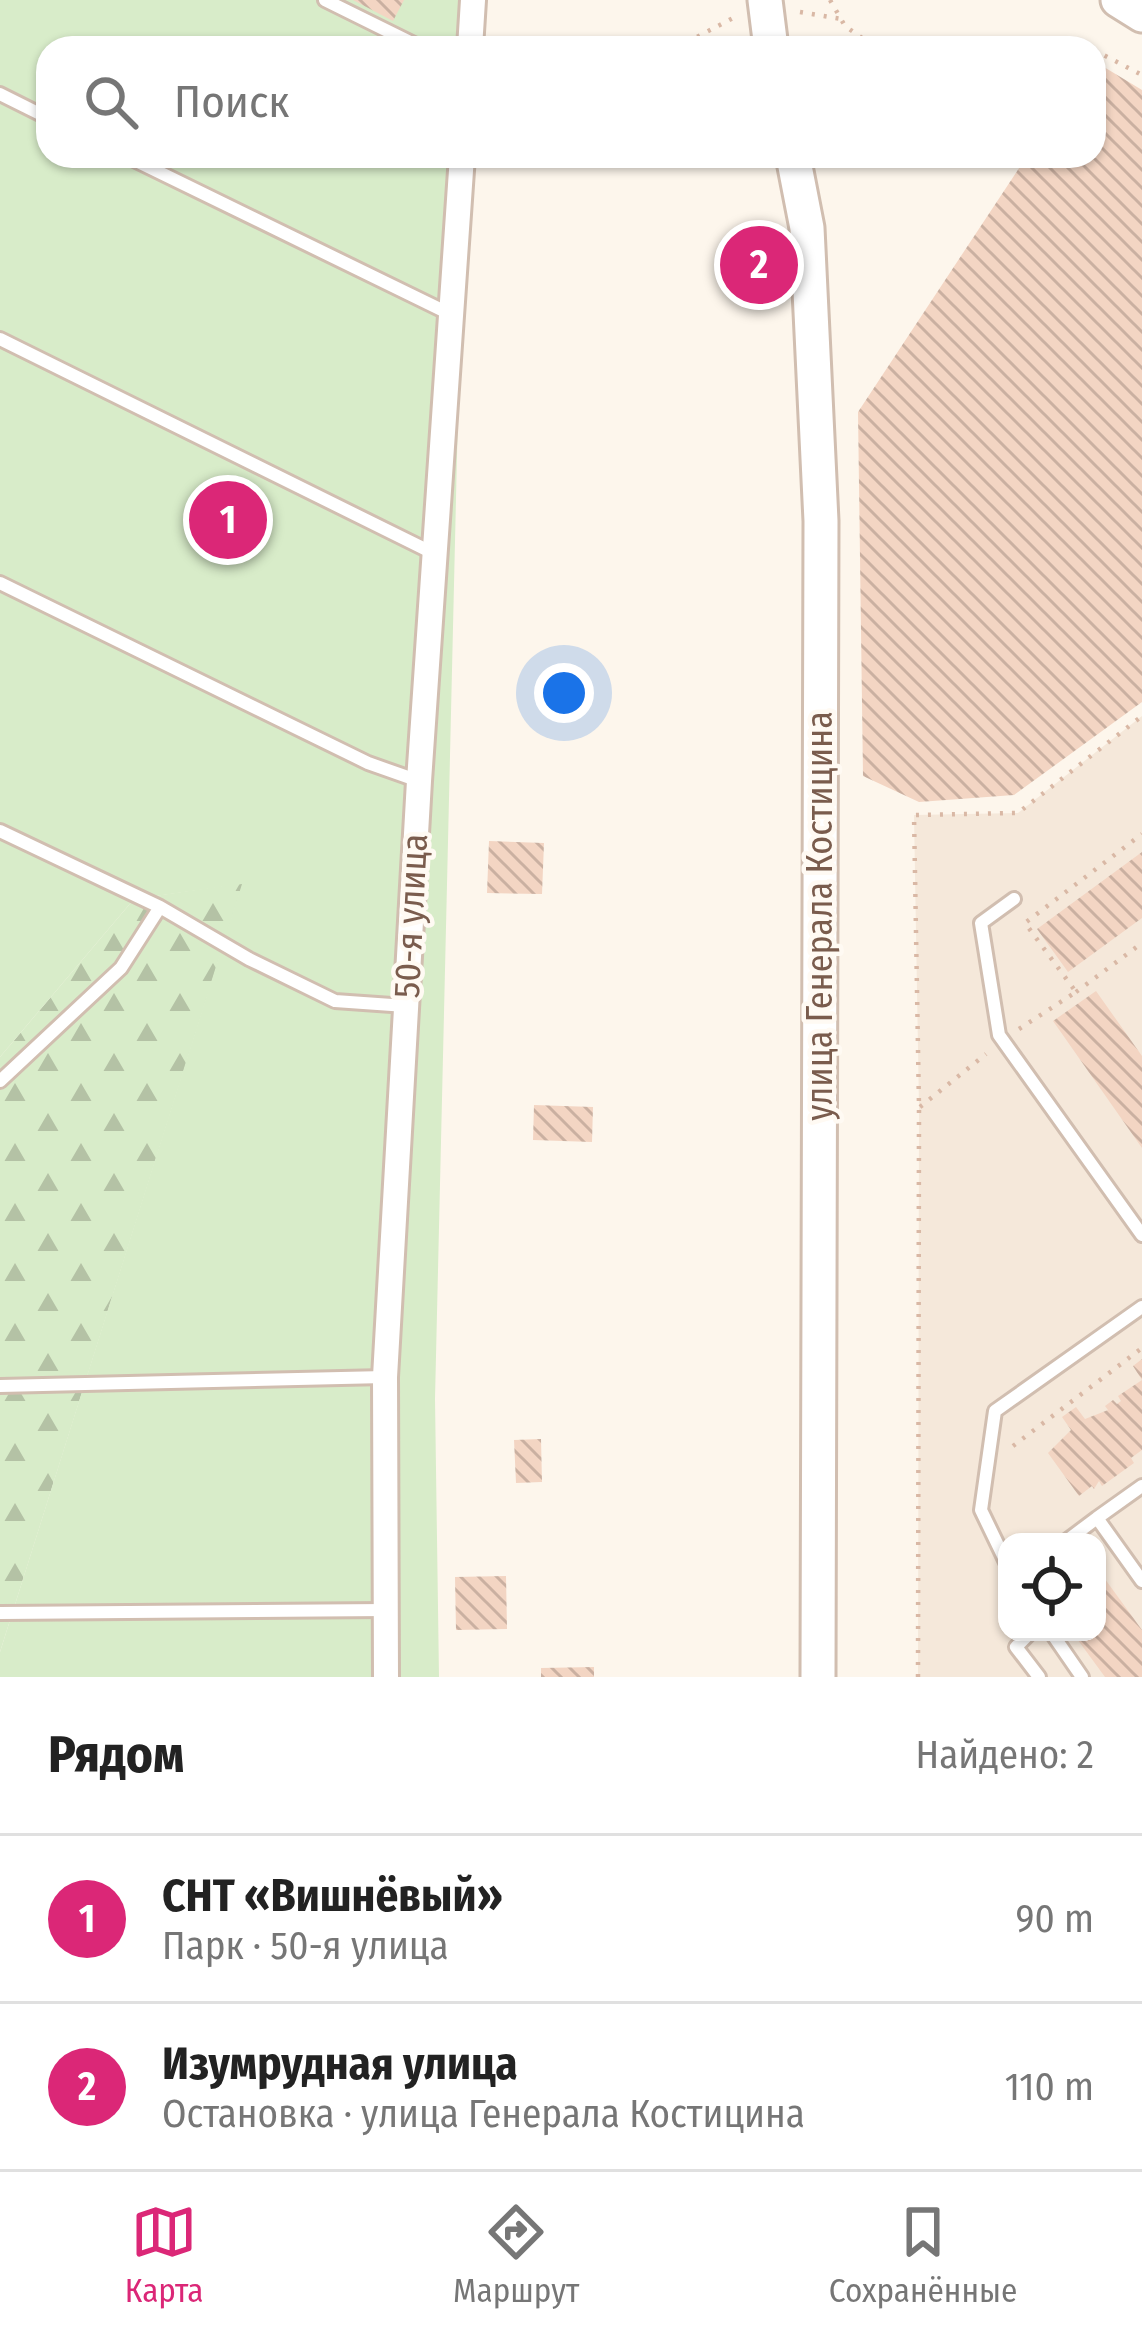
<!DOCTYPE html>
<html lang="ru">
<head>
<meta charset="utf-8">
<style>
	:root { --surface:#fff; --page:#f6f6f6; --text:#222; --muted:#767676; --line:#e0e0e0; --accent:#db2777 }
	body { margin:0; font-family:"Fira Sans Condensed",sans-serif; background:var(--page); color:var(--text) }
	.controls { position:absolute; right:36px; bottom:36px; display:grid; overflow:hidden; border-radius:24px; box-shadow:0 3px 9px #0004 }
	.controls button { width:108px; height:108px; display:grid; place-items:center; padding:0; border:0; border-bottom:3px solid var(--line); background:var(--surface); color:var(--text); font:60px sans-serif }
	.you { position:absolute; left:564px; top:693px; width:42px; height:42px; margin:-30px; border:9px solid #fff; border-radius:50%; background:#1a73e8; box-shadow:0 0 0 18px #1a73e833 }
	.badge { display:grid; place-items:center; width:78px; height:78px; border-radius:50%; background:var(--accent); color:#fff; font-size:39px; font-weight:700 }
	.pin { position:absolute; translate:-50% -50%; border:6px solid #fff; box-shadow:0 3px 12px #0006 }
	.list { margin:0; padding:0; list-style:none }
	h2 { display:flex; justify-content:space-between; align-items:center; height:156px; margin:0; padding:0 48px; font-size:51px }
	h2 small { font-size:39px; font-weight:400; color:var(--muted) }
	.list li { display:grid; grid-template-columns:78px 1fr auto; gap:36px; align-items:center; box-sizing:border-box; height:168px; padding:0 48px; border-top:3px solid var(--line) }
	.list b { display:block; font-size:45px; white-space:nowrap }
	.list p { margin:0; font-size:39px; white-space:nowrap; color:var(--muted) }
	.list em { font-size:39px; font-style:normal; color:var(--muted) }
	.icon { flex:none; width:66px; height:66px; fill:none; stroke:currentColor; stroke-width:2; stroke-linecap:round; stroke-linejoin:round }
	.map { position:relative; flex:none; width:1142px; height:1677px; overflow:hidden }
	.search { position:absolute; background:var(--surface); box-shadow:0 3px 9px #0004; left:36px; right:36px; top:36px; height:132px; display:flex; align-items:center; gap:30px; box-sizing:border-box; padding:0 42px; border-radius:36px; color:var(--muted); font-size:45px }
	.sheet { height:492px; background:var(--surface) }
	nav { display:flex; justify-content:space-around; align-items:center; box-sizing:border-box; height:168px; border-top:3px solid var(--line); background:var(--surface); font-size:33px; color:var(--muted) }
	nav a { display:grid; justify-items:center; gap:6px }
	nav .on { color:var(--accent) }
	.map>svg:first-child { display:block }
</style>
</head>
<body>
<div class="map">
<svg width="1142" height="1677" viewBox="0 0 1142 1677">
	<defs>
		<pattern id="forest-firs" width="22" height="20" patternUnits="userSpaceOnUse" patternTransform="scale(3)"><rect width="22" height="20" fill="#d8ecc9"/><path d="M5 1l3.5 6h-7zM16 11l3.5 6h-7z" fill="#b4c2a5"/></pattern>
		<pattern id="building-back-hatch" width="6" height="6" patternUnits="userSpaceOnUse" patternTransform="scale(3)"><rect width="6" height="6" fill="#f3d5c3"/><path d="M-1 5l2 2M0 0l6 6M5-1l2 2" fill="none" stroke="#cab0a1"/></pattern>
	</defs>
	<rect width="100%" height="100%" fill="#fdf6ec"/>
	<!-- residential -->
	<path fill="#f5e8da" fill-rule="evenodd" d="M1142,716V1677H918L919,1107L914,815L1018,813ZM1007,1542H1097V1632H1007Z"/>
	<!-- forest -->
	<path fill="url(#forest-firs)" d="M243,883L0,1652V1057L134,899Z"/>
	<!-- green -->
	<path fill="#d8ecc9" d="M0,0H467L466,48H48V156H464L435,1399L439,1677H0V1652L242,884L134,899L0,1057Z"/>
	<!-- building -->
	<path fill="url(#building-back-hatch)" d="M353,0H404L393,21Z
		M1094,61L1142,90V702L1014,795L919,802L863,776L858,412L1027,156H1094Z
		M489,841L544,843L542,894L487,893Z
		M1142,852V918L1068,972L1037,929Z
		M1096,991L1142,1056V1148L1053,1021Z
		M534,1105L593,1107L592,1142L533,1140Z
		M1142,1359V1450L1131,1458L1134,1463L1102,1486L1099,1481L1094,1489L1092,1486L1079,1496L1048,1453L1071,1430L1062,1417L1076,1407L1085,1419L1108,1410L1105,1406L1113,1400L1117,1404L1121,1401L1118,1396L1142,1380L1133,1366Z
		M541,1439L542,1482L516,1483L514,1440Z
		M1097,1568L1142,1630V1677H1105L1072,1632H1097Z
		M506,1576L507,1629L456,1630L455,1577Z
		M594,1667V1677H541V1668Z"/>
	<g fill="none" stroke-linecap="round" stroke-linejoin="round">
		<defs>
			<path id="service" d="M325,0L422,48
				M0,94L48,118
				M126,156L450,314
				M0,339L433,553
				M0,583L368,763L419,781
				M0,831L160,907L249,959L335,1001L406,1006
				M1014,899L981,923L999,1035L1142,1235
				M0,1081L121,968L160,907
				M0,1386L385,1377
				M1142,1486L1097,1518L1142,1581
				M1065,1542L1097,1518
				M1007,1564L981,1510L995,1411L1142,1307
				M0,1613L386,1610
				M1031,1632L1016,1647L1039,1677
				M1051,1632L1082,1677"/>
			<path id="minor" d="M470,48L473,0
				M386,1677L385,1377L419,781L462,156"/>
			<path id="tertiary" d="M765,0L771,48
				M1118,0L1142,15
				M793,156L807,228L821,521L818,1677"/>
		</defs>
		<!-- service casing -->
		<use href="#service" stroke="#d1beb0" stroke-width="18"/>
		<!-- minor casing -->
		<use href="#minor" stroke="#d1beb0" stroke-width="30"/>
		<!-- tertiary casing -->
		<use href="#tertiary" stroke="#d1beb0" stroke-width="39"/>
		<!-- path -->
		<path stroke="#d9b8a5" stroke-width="4.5" stroke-dasharray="3 9" stroke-linecap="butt" d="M830,0L845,26L876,48
			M800,12L842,19
			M518,48H557
			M676,48L735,17
			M923,48L954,38L1081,48
			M1094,50L1142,75
			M1076,992L1142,943
			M1019,1029L1076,992L1025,923L1142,834
			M920,1107L986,1054
			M1013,1446L1142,1348
			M918,1677L919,1107L914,815L1018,813L1142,716"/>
		<!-- service -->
		<use href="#service" stroke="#fff" stroke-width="12"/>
		<!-- minor -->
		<use href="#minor" stroke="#fff" stroke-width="24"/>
		<!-- tertiary -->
		<use href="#tertiary" stroke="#fff" stroke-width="33"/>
	</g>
	<g text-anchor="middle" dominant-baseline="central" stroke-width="9" stroke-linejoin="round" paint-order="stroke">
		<!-- street labels -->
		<g font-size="36" fill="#7a5c4d" stroke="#fffaf3">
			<text transform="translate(411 916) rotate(-87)">50-я улица</text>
			<text transform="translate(820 916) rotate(-90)">улица Генерала Костицина</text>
		</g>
	</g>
</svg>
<div class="controls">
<button><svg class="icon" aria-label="locate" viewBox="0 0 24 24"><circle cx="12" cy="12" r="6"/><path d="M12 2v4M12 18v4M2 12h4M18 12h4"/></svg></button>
</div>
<div class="you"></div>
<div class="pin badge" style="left:228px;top:520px">1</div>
<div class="pin badge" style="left:759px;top:265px">2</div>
<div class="search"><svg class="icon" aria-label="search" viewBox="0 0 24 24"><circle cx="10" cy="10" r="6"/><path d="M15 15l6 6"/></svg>Поиск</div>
</div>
<section class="sheet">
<h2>Рядом<small>Найдено: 2</small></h2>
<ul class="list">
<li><span class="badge">1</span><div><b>СНТ «Вишнёвый»</b><p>Парк · 50-я улица</p></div><em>90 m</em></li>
<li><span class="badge">2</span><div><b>Изумрудная улица</b><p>Остановка · улица Генерала Костицина</p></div><em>110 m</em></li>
</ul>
</section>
<nav>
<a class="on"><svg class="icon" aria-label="map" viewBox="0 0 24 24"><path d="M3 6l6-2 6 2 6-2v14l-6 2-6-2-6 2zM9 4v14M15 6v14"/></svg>Карта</a>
<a><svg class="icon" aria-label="directions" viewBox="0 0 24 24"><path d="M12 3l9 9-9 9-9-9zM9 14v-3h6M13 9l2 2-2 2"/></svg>Маршрут</a>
<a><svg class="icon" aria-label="saved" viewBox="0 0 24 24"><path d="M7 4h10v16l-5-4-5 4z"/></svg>Сохранённые</a>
</nav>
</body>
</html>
